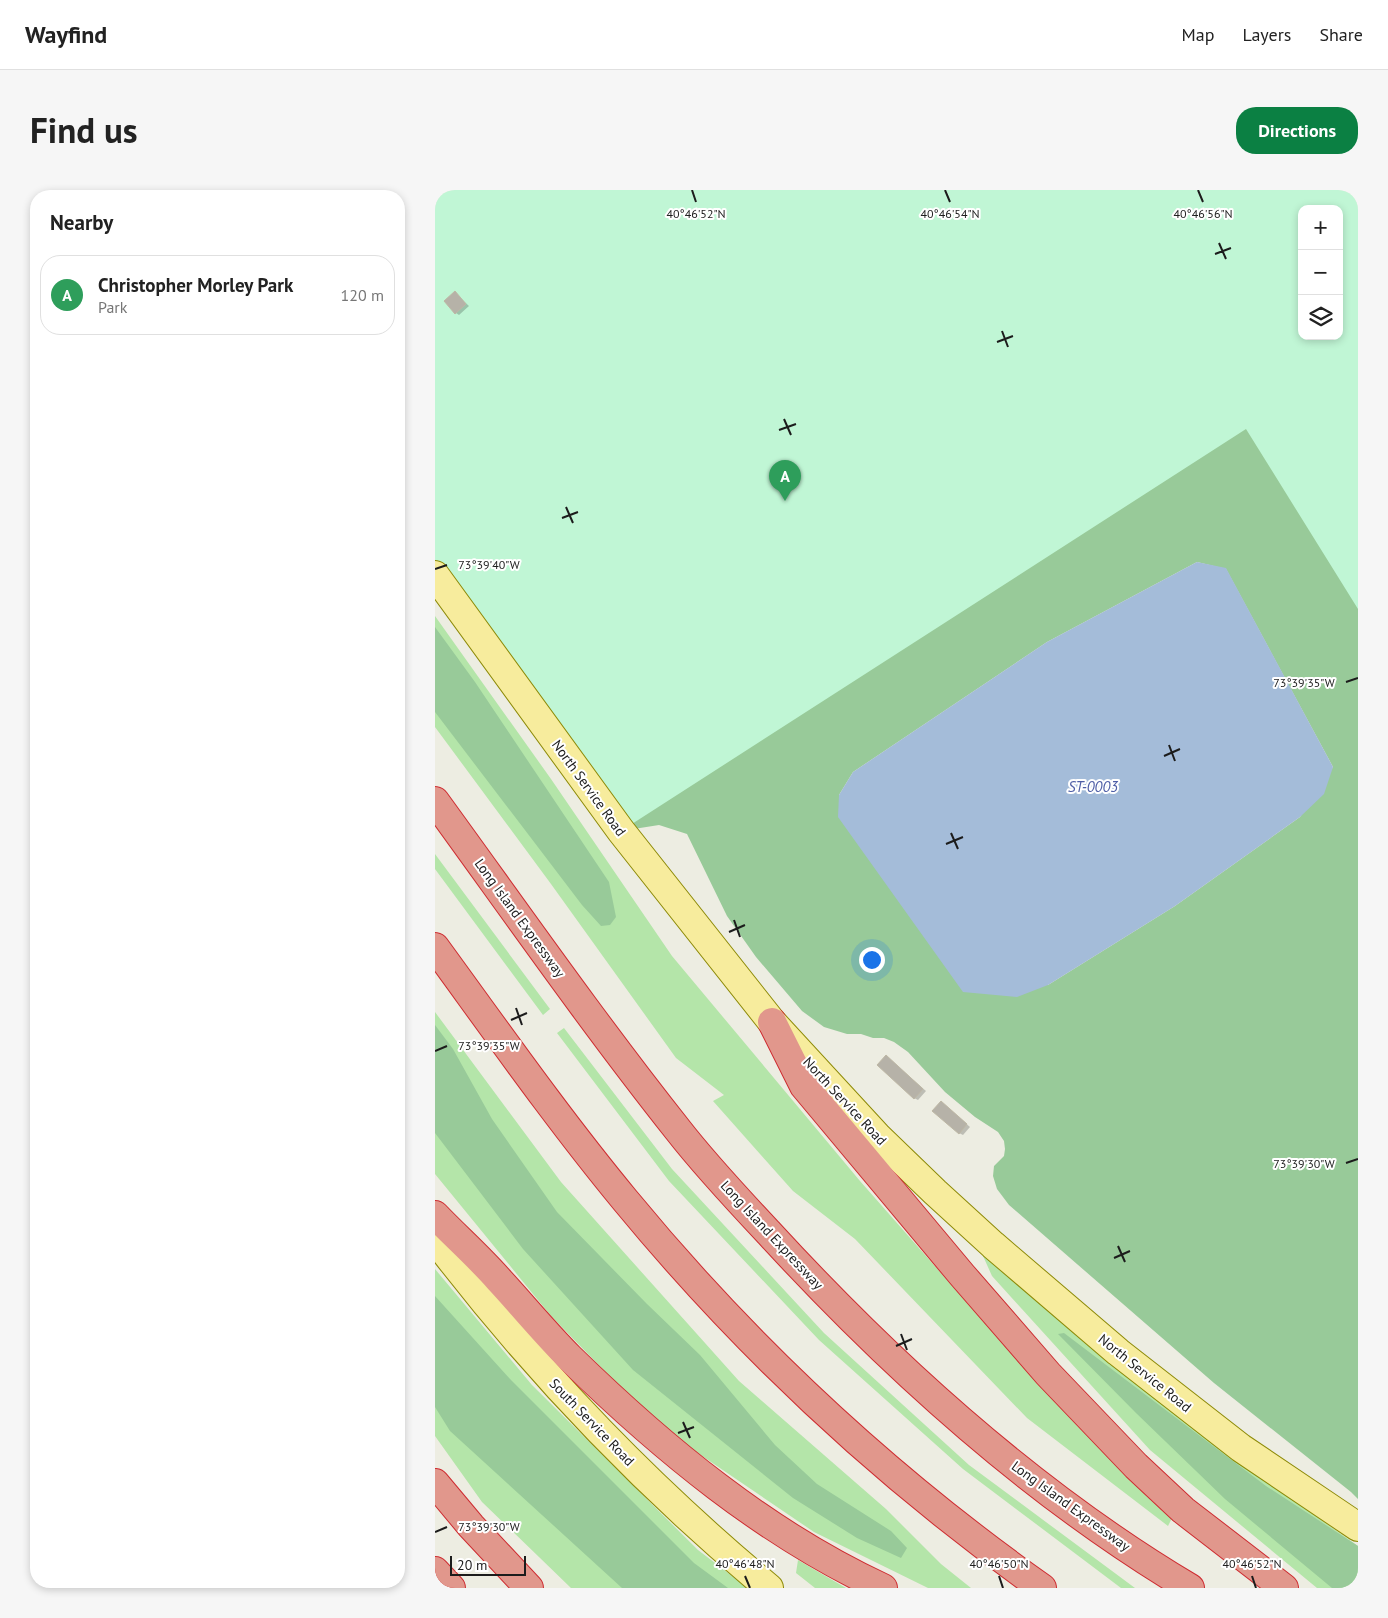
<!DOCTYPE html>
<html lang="en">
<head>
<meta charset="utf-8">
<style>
	:root { --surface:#fff; --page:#f6f6f6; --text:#222; --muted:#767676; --line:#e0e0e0; --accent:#0b8043 }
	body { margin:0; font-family:"PT Sans",sans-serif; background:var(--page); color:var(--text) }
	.controls { position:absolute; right:15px; top:15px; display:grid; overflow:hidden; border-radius:10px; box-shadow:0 2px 8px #0003 }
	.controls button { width:45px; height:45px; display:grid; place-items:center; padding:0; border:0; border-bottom:1px solid var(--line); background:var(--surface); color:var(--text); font:25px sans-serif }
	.scale { position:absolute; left:15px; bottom:12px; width:76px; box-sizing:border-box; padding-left:5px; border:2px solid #1c1c1c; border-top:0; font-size:14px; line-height:18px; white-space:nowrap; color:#1c1c1c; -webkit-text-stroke:4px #fff; paint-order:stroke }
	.you { position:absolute; left:436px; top:769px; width:18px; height:18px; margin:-12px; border:4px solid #fff; border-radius:50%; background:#1a73e8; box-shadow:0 0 0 8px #1a73e833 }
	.badge { display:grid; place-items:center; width:32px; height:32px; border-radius:50%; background:var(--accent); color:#fff; font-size:16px; font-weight:700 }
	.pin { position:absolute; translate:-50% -41px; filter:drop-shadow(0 1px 2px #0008) }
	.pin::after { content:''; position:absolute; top:26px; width:18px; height:15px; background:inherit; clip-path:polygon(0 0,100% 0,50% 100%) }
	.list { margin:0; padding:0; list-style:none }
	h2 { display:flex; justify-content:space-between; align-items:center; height:65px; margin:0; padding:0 20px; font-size:21px }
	h2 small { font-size:16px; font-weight:400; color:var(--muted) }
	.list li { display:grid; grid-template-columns:32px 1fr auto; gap:15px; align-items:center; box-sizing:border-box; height:80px; margin:0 10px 10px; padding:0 10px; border:1px solid var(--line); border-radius:20px }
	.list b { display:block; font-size:19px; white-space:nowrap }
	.list p { margin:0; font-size:16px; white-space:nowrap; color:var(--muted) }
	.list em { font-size:16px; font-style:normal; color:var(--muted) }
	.icon { flex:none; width:28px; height:28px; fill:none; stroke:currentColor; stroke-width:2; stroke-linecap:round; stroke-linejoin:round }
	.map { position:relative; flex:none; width:923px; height:1398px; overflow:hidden; border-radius:20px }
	header { display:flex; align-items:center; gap:30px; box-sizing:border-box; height:70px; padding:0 25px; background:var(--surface); border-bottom:1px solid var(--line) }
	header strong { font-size:24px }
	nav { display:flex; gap:28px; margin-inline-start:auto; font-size:18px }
	.intro { display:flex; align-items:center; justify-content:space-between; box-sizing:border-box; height:120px; padding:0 30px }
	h1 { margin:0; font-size:35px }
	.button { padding:12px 22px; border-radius:20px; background:var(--accent); color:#fff; font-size:18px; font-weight:700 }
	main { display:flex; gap:30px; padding:0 30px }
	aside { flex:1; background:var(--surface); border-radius:20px; box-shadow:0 2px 8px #0003 }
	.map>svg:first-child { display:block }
</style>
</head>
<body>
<header>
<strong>Wayfind</strong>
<nav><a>Map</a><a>Layers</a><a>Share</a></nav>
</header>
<div class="intro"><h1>Find us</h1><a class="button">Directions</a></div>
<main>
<aside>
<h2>Nearby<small></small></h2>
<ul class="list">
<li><span class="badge" style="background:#2e9e5b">A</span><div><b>Christopher Morley Park</b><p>Park</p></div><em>120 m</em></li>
</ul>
</aside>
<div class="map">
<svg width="923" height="1398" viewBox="0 0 923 1398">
	<rect width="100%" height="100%" fill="#edede2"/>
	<!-- grass -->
	<path fill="#b4e5a9" d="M0,426L116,589L237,766L425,991L579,1166L737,1328L733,1336L592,1228L420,1049L358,1001L278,911L289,905L241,868L116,694L0,537Z
		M0,664L115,819L108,825L0,679Z
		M0,822L126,992L304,1191L451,1319L506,1374L536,1398H493L379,1342L223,1236L116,1126L0,984Z
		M129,838L237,979L389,1143L534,1275L700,1398H686L528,1279L384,1150L234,991L122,843Z
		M544,1057L757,1238L923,1356V1398H882L715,1260L557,1086Z
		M0,1079L97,1195L263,1360L313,1398H136L47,1312L0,1246Z
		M363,1370L411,1398H380L361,1383Z"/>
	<!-- forest -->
	<path fill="#98ca99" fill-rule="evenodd" d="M638,190L923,266V1309L916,1302L779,1193L574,1015L562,999L558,986L559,976L569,966L570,959L569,951L563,942L540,927L510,902L473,862L459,852L449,848H438L426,844H412L389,837L367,821L321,767L292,726L252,644L224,635L186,641ZM762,372L791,379L898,577L865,627L740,716L613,795L404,605L418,582L612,452Z
		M0,437L40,492L174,692L181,727L175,735L166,736L147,715L0,522Z
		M0,835L18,859L57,929L122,1022L212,1114L265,1165L340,1255L382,1294L456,1341L472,1358L466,1368L422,1348L358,1308L198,1180L88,1059L0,943Z
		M0,1106L76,1190L259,1373L293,1398H187L15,1241L0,1217Z
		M629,1143L831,1296L923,1356V1398H897L790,1309L701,1223L623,1144Z"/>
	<!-- park -->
	<path fill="#c0f6d5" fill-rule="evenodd" d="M0,0H923V419L811,239L186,641L0,383ZM867,19H904V146H867Z"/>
	<!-- water -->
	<path fill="#a4bcd9" d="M762,372L791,378L898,577L889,604L865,627L740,716L613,795L582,807L528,802L403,627L404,605L418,582L612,452Z"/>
	<!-- shadow -->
	<path fill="#0003" d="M20,103L34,116L24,125L21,123Z
		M451,866L491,901L483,910L479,908Z
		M510,915L535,937L528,945L524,943Z"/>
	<!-- building -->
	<path fill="#b6b2a8" stroke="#beb8a5" d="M20,101L31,114L20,124L9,111Z
		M451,865L488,899L479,909L442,875Z
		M506,911L532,934L524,944L497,921Z"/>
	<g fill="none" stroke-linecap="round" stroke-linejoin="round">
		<defs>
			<path id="major" d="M0,385L186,641L337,832L442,946L500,1002L558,1055L683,1162L806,1258L923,1337
				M0,1049C98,1178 209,1294 334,1398"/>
			<path id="highway" d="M0,611C80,721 158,833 243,940C271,976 303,1010 334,1043C458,1178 597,1304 755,1398
				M0,757C62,842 123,929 190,1010C311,1157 452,1288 607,1398
				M337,832L369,896L527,1085L613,1184L701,1276L748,1320L849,1398
				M0,1025C21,1047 44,1067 64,1090C88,1116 110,1143 135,1168C227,1258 331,1344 448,1398
				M0,1293L36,1336L94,1398
				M0,1381L16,1398"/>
		</defs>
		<!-- major casing -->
		<use href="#major" stroke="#8d8a07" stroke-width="30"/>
		<!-- highway casing -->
		<use href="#highway" stroke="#ce2c31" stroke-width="30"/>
		<!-- major -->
		<use href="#major" stroke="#f7ec9d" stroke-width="28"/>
		<!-- highway -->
		<use href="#highway" stroke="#e1978c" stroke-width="28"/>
	</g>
	<!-- ticks -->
	<path fill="none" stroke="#1c1c1c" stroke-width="2" d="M257,0L261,12M510,0L515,12M763,0L768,12M784,53L791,69M780,64L796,58M567,141L573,157M562,152L578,146M349,229L356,245M344,240L361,234M131,317L138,333M127,328L143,322M0,379L12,375M911,492L923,488M734,555L740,571M729,566L745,559M516,643L523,659M511,654L528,647M299,730L305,747M294,742L310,735M81,818L87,835M76,830L92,823M0,861L12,856M911,973L923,969M683,1056L690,1072M679,1068L695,1061M466,1144L472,1160M461,1156L477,1149M248,1232L255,1248M243,1243L259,1237M0,1342L12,1337M310,1386L315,1398M564,1386L568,1398M817,1386L821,1398"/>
	<g text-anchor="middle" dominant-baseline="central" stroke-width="4" stroke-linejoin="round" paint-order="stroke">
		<!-- street labels -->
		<g font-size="14" fill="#1c1c1c" stroke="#fff">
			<text transform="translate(154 598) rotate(54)">North Service Road</text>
			<text transform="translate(85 728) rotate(54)">Long Island Expressway</text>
			<text transform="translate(410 911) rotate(47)">North Service Road</text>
			<text transform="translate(337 1045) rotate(47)">Long Island Expressway</text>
			<text transform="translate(710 1183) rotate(39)">North Service Road</text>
			<text transform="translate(157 1232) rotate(46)">South Service Road</text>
			<text transform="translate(636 1316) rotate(36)">Long Island Expressway</text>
		</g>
		<!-- water labels -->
		<g font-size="15" font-style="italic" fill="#4e5ea6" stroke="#fff">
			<text x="658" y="596">ST-0003</text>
		</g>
	</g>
	<g font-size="12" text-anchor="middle" fill="#1c1c1c" stroke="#fff" stroke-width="4" stroke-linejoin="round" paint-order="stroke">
		<text x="261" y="28">40°46'52"N</text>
		<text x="515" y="28">40°46'54"N</text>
		<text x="768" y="28">40°46'56"N</text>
		<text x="54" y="379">73°39'40"W</text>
		<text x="869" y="497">73°39'35"W</text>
		<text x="54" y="860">73°39'35"W</text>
		<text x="869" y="978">73°39'30"W</text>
		<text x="54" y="1341">73°39'30"W</text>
		<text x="310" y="1378">40°46'48"N</text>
		<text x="564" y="1378">40°46'50"N</text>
		<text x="817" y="1378">40°46'52"N</text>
	</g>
</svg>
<div class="controls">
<button>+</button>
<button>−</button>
<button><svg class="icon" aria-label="layers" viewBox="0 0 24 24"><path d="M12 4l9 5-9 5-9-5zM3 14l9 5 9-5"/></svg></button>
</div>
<div class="scale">20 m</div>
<div class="you"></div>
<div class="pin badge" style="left:350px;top:311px;background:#2e9e5b">A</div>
</div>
</main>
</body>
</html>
